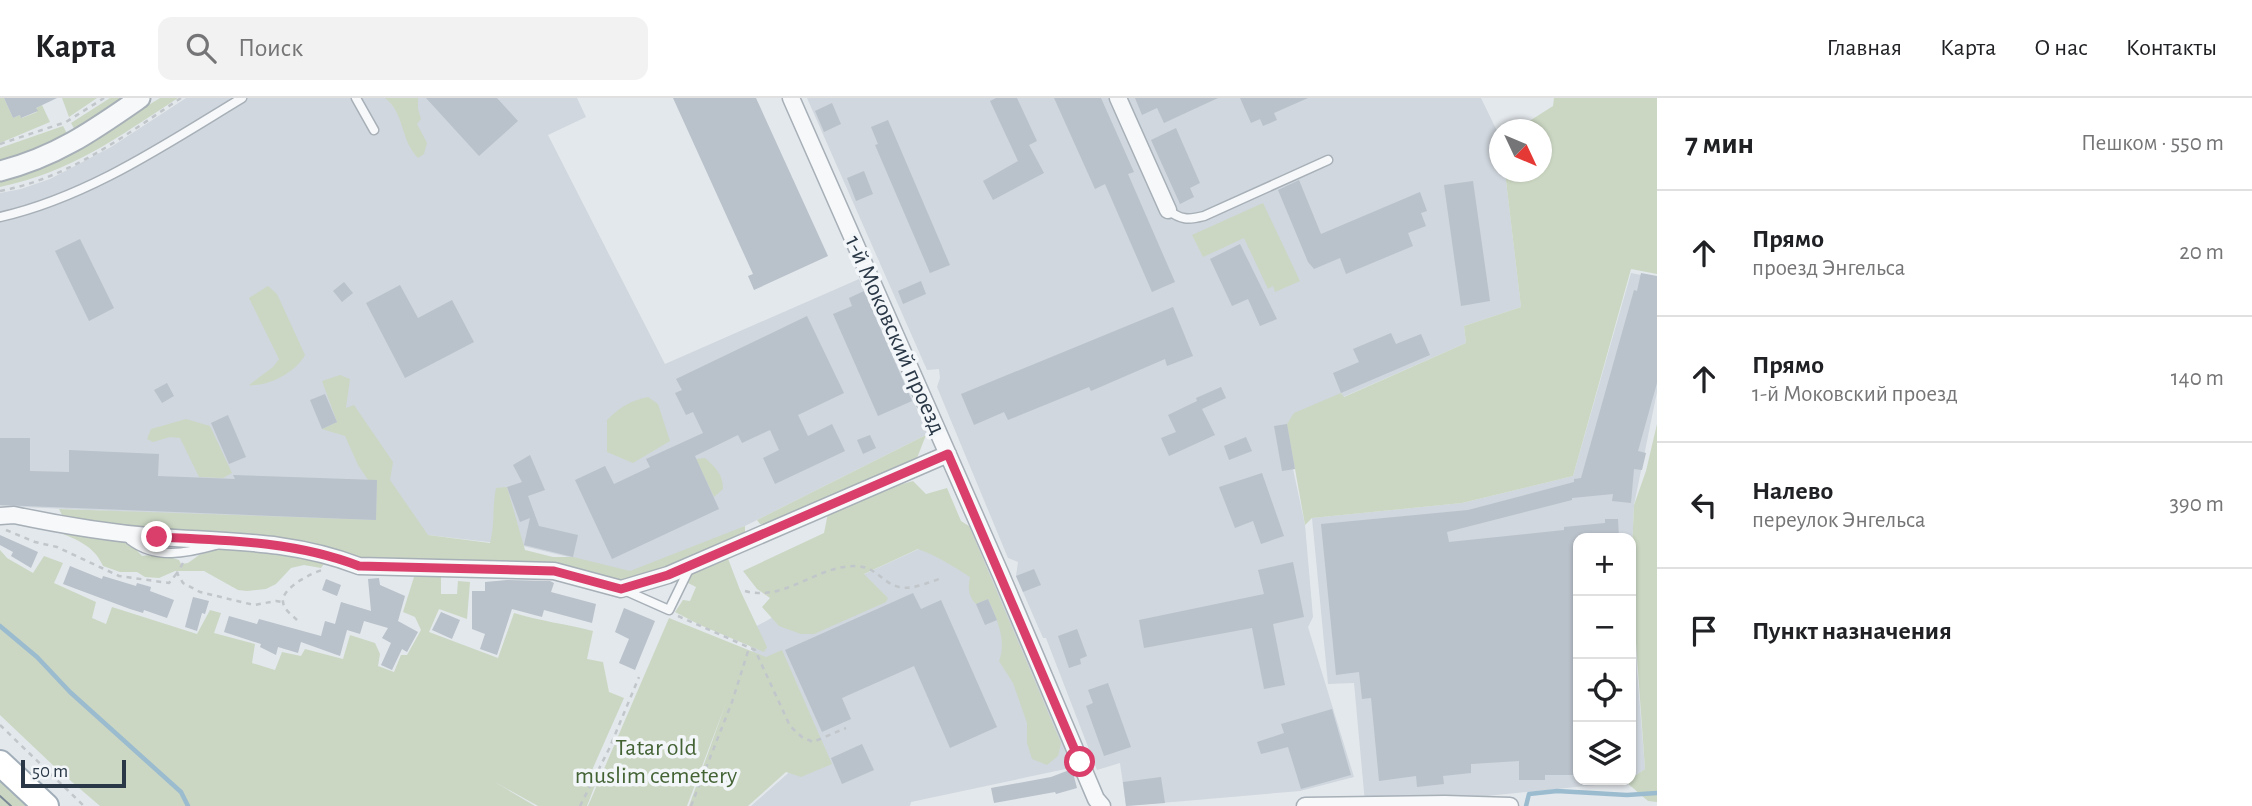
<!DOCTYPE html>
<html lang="ru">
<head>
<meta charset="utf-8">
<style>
	:root { --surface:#fff; --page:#f2f2f2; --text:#202124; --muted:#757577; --line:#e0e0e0 }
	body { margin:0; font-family:"Alegreya Sans",sans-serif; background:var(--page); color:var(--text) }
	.controls { position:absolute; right:21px; bottom:21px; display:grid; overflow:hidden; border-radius:14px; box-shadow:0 2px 5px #0004 }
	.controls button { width:63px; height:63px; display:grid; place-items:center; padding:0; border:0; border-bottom:2px solid var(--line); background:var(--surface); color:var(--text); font:35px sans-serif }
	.compass { position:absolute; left:1489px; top:21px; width:63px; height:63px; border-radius:50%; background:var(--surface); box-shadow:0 2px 5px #0004; rotate:134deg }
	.scale { position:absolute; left:21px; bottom:18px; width:105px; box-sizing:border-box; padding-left:7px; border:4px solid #293746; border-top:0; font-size:19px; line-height:24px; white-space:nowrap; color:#293746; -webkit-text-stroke:5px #f3f6f9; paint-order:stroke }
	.stop { position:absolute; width:21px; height:21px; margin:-16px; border:5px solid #da3e6b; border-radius:50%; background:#fff }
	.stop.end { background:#da3e6b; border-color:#fff; box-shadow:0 2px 7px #0008 }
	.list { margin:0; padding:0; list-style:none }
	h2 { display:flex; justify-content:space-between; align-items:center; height:91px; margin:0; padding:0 28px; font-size:30px }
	h2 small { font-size:23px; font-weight:400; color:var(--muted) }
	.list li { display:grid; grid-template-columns:46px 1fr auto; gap:21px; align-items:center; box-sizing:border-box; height:126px; padding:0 28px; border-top:2px solid var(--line) }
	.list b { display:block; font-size:26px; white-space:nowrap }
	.list p { margin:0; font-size:23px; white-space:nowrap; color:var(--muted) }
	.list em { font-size:23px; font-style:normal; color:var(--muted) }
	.icon { flex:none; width:38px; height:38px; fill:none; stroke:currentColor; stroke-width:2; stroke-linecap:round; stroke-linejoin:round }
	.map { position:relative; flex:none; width:1657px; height:708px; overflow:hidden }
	header { display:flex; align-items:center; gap:42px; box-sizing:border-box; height:98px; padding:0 35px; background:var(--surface); border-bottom:2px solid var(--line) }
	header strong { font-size:33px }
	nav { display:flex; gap:38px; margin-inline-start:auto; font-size:24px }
	.search { width:490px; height:63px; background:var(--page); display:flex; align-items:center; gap:18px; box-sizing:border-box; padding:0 24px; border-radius:14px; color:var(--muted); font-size:26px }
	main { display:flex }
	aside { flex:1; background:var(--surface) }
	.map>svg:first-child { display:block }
</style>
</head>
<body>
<header>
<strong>Карта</strong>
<div class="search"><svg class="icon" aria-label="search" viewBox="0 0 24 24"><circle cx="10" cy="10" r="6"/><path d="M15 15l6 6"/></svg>Поиск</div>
<nav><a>Главная</a><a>Карта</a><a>О нас</a><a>Контакты</a></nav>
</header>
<main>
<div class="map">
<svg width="1657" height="708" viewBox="0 0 1657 708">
	<rect width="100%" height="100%" fill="#e3e8ec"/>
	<!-- built -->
	<path fill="#d0d7de" d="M186,0H577L586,19L548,37L665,266L859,181L928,336L723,439L631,474L523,448L428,437L156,415L0,408V95L21,91L50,81L111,49Z
		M807,0H1481L1499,37L1500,74H1505L1521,209L1464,228L1466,245L1343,299L1341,295L1293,371L1305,427L1313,519L1308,529L1354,679L1300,693L1126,708L1120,665L1097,672L1046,540H1043L1016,478L1018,464L1008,460L937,289L940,280L939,271L927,272Z
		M1631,175L1657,180V294L1634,407L1631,475V440H1578V682H1630L1626,684L1408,706L1365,705L1354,585L1328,586L1312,420L1462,405L1573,378Z
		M969,428L1075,669L911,704L910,708H751L803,662L744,535L786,512Z
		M1631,497L1645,671L1631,681Z"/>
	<!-- green -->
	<path fill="#cbd7c3" d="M0,0H4L13,20L20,17L22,20L37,14L36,10L42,7L50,24L0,45Z
		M62,0H97L69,19Z
		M110,0H128L76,34L71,25Z
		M160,0H178C116,40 74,73 0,89V82L54,65Z
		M385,0H418V11L421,21L417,26L427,45L424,56L418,60C400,42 405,15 385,0Z
		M1554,0H1657V176L1631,171L1573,378L1462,405L1312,420L1305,427L1287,326L1294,315L1341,295L1344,299L1466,245L1464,228L1521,209L1505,74H1542V32L1517,31L1553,8Z
		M63,28L69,39L0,63V50Z
		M1263,105L1300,183L1275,194L1273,188L1268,191L1244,140L1203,159L1192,137Z
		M268,188L277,196L305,257C296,274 268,289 249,287L273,269L279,261L249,200Z
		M340,277L350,281L346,310L354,307L393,364L390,382L428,437L490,445C495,427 492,409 496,390L507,389L525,452L553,459H573L630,473L745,428V437C706,454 656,482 614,482L373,464L65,423L59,411L376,422L377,382H368L358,367L345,338L322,331L337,324L322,283Z
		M648,299L658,306L670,343L633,365L607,354V322C620,309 630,303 648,299Z
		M186,321L210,328L232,375L223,380L199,379L180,340L170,339L153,344L147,341L151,331Z
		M1657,326V704L1648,703L1626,684L1645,671L1631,475L1634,407L1646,373Z
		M926,337L917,360L904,368L767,427L760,426L757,422Z
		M705,360C716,370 723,376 723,391L714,399L696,361Z
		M913,383L926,396L947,390L961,423L969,428L1061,645L1058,658L1047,667L1032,661L1027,645V625L1013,585L999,563C1007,543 997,521 988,501L976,506C968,498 968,490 970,479C953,468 937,458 918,451L864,476L888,500L886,504L814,536H801L779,528L762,509L770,500L757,491L743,473L824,435L828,415L875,394Z
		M47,429L126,441L142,458L160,456L179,462L181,466L188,465L199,457L228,448L326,463L321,470L304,467L291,470L276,486L266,491L247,493L238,492L204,473H175L159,480L145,479L137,474H120L103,468C93,444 68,439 47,429Z
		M0,452L7,460L33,475L44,458L63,465L54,485L96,504L92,520L106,526L112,509L197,536L210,512L221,515L214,535L255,546L252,565L275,572L282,554L301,558L305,551L343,561L350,537L375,545L380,556L378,568L394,574L401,557H407L421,532L415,519L403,514L414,479H441V496H457L458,483L470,484L467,521L439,511L429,534L498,560L514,515C540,523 566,526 593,533L587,561L603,564L609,594L624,600L589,679L585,680L597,682L587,708H538L493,683L535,708H100L57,671L0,617Z
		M727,458L740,492L767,549L764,554L700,527L675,514L683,502L690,503L696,489L686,484L691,474Z
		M669,520L766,559L782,552L832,666L801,679L786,674L748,708H689L726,605L687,708H588Z
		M0,680L30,708H0Z"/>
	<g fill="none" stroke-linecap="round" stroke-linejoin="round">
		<!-- stream -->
		<path stroke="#9bbbcf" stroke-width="4.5" d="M0,528L37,559L70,594L181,694L188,708
			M1526,708L1529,696L1557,693L1627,697L1657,695"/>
	</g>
	<!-- building -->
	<path fill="#b9c1ca" d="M4,0H57L36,10L38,13L21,20L20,17L13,20Z
		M426,0H497L518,23L479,58Z
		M673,0H756L828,158L754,192L748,178L753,176Z
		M996,0H1017L1037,43L1029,47L1044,75L993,102L983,83L1018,63L990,3Z
		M1054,0H1101L1134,74L1128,76L1175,184L1152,194L1105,86L1095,91Z
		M1135,0H1218L1164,25L1157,10L1142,17Z
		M1240,0H1308L1274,15L1277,22L1263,28L1260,21L1251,25Z
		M832,5L841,26L824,34L815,13Z
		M888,22L950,167L930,175L875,47L878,46L871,29Z
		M1176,30L1200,85L1190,90L1194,99L1180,106L1151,42Z
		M864,73L873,96L856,103L847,80Z
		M1299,82L1321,136L1420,94L1427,113L1421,115L1426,128L1408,135L1413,148L1346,176L1340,160L1314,171L1308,164L1278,92Z
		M1473,83L1490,203L1461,208L1444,87Z
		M80,141L114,210L89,223L55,153Z
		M1240,146L1277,221L1260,228L1248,201L1232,208L1210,161Z
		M1641,175L1657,178V285L1638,353L1646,355L1642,372L1634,371L1631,405L1612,403L1613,396L1572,400V402L1447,434L1449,444L1564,432V429L1605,425V421H1618L1619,440H1578V677H1545V682H1519V663L1471,666V675L1443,678L1444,686L1417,689L1416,678L1379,683L1371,600L1362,601L1359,574L1336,577L1321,426L1468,412L1574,384V381L1581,380L1634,192L1637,193Z
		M921,183L926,196L903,206L898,193Z
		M344,184L353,195L342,204L333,193Z
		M400,187L418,220L452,202L474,244L405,280L366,205Z
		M864,193L912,303L878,318L833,216L852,208L849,200Z
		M1173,209L1193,258L1167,268L1165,261L1091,293L1089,289L1008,322L1004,314L974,327L961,296Z
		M807,218L844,295L798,317L808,338L832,326L845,353L775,386L763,360L779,352L770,332L742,345L738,337L695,358L719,411L612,461L575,382L605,368L614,386L650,369L646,361L703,335L693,314L686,317L675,295L682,292L676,281Z
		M1391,235L1396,246L1421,236L1430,257L1341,295L1333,275L1359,264L1353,251Z
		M167,285L174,298L162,305L154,292Z
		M1221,289L1226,300L1202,311L1215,337L1169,358L1161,340L1176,334L1168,317L1197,303L1196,300Z
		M325,296L337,324L322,331L310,302Z
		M228,317L246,359L229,366L211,325Z
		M1287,326L1295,371L1282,373L1274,328Z
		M870,337L876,350L863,356L857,342Z
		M1246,339L1252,353L1229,362L1224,348Z
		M0,340H30V373L69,374V352L159,356L158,378L235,381L233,377L377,382L376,422L0,407Z
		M530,357L545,392L528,398L539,428L578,437L573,459L524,447L530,420L520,424L507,389L522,384L513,367Z
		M1262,375L1284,438L1261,446L1253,423L1235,430L1219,389Z
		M0,437L38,454L31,470L11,458L13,454L0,447Z
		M1293,464L1304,519L1273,526L1285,587L1264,591L1252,530L1144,550L1139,522L1264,496L1258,472Z
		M70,468L102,481L103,478L136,488L137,485L151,489L150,493L174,502L167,520L144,512L143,515L130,511L63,486Z
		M1034,471L1041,487L1023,494L1016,478Z
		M379,480L380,487L405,498L398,523L418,534L407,554L402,551L392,572L381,567L391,545L382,540L388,530L364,523L360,536L347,532L340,558L301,544L298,555L278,549L276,557L260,549L261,546L224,534L229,518L257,526L259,521L321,538L325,523L335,526L341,504L371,513L368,481Z
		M326,481L341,487L337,498L322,492Z
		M507,482L550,483L554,485L551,494L596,506L592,525L544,512L542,519L512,511L497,557L480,551L485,536L472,531V493H485V484Z
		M913,495L921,511L941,502L997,629L950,650L914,568L842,600L851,621L822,634L785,552Z
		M193,499L209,503L205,516L202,515L197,533L185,529Z
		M988,501L997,522L985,527L976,506Z
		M624,510L655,523L635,572L619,565L629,541L615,534Z
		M441,514L460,522L452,541L432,532Z
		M1077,531L1087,558L1080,561L1081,566L1069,570L1058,538Z
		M1108,585L1131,649L1104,658L1086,608L1093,605L1088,592Z
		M1332,611L1351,677L1301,691L1288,649L1261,656L1257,644L1284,635L1281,626Z
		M862,646L874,672L842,686L831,660Z
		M1072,671L1077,690L1056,696L1055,694L994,705L991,690L1051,679Z
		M1161,679L1165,705L1126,708L1123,684Z"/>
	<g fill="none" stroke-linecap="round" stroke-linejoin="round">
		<defs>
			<path id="service" d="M356,0L374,32
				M1168,112C1181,122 1188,122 1204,118L1328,62
				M0,119C88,99 166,46 242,0
				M132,437L130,442C156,462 187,455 216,447
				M624,492L669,512L689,471"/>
			<path id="minor" d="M791,0L1001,477L1096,701L1102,708
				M1118,0L1168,112
				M0,418L14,417C61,427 110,435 158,439C229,444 292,442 359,468L554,473L621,491L668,477L948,356
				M1305,708L1445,706L1510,708"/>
			<path id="tertiary" d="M0,73C56,59 94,32 140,0"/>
			<path id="primary" d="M0,665L46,708"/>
		</defs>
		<!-- service casing -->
		<use href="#service" stroke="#a7afb7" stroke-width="11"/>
		<!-- minor casing -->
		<use href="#minor" stroke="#a7afb7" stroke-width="19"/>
		<!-- tertiary casing -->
		<use href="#tertiary" stroke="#a7afb7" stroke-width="23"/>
		<!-- primary casing -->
		<use href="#primary" stroke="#a1aeb9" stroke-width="28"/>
		<!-- path -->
		<path stroke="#c1c6cb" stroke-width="2.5" stroke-dasharray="5 5" stroke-linecap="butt" d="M0,46L66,24L104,0
			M0,93C69,80 124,38 181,0
			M6,432L35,444L57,449L119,478L169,485L177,475
			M183,465L177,475L183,485L200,494L254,507L276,503L283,504
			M745,493C784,504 816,468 855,468C876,468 882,485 899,489C912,492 930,484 942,480
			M678,518L755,552L790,628L802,639L813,644L846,630
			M297,522C292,517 284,512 283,504C281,490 312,475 322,472
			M0,627L84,708
			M580,708L609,651L639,579
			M691,708L732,604L749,550"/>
		<!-- service -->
		<use href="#service" stroke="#f6f8fa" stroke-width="8"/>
		<!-- minor -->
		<use href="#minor" stroke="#f6f8fa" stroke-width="16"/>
		<!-- tertiary -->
		<use href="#tertiary" stroke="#f6f8fa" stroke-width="19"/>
		<!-- primary -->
		<use href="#primary" stroke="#fff" stroke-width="24"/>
		<!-- tram -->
		<path stroke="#7b8997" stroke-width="2" d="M0,698L11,708"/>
	</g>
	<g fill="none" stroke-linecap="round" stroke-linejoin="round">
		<!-- route -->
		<path stroke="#da3e6b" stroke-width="9" d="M157,439C225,442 295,443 359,468L554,473L621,491L668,477L948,356L1080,664"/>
	</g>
	<g text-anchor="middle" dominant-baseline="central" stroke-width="7" stroke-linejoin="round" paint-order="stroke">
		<!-- street labels -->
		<g font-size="24" fill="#293746" stroke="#f3f6f9">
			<text transform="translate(895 237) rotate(66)">1-й Моковский проезд</text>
		</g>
		<!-- park labels -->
		<g font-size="24" fill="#446335" stroke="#f3f6f9">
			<text x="656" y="650">Tatar old<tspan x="656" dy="28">muslim cemetery</tspan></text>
		</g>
	</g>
</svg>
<div class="controls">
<button>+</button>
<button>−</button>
<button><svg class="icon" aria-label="locate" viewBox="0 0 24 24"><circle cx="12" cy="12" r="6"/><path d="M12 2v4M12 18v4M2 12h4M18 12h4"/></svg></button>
<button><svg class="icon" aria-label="layers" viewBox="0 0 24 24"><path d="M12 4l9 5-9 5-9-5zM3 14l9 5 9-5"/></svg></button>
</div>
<svg class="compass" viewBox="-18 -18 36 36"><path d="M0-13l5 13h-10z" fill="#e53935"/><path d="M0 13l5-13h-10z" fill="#757577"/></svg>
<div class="scale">50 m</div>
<div class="stop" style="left:1080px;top:664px"></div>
<div class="stop end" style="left:157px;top:439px"></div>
</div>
<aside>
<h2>7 мин<small>Пешком · 550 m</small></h2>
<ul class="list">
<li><svg class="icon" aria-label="ahead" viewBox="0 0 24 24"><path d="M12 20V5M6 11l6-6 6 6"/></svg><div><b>Прямо</b><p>проезд Энгельса</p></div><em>20 m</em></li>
<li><svg class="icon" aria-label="ahead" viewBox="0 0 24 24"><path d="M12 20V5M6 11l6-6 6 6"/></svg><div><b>Прямо</b><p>1-й Моковский проезд</p></div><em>140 m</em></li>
<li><svg class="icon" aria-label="left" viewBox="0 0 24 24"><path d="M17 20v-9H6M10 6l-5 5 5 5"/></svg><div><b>Налево</b><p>переулок Энгельса</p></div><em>390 m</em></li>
<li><svg class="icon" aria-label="arrive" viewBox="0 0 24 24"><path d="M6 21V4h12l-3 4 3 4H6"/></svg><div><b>Пункт назначения</b></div></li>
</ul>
</aside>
</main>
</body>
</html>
